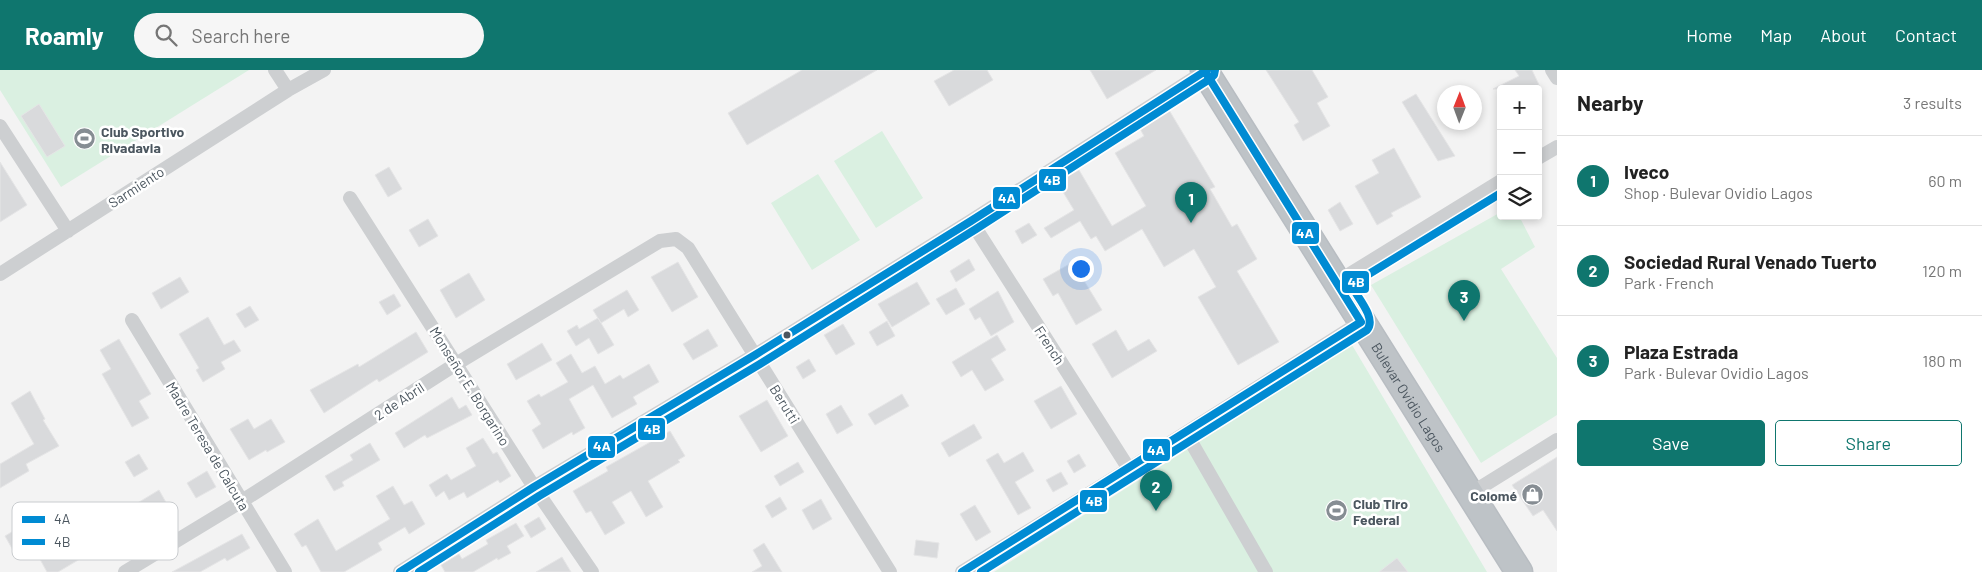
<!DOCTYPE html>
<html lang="en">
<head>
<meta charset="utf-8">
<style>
	:root { --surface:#fff; --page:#f6f6f6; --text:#222; --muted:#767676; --line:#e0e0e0; --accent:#0f766e }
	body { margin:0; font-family:Barlow,sans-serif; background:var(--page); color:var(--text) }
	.controls { position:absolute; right:15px; top:15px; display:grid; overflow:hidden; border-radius:5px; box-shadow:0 2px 8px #0003 }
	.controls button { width:45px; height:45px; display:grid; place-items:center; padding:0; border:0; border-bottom:1px solid var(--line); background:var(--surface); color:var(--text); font:25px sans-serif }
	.compass { position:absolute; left:1437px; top:15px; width:45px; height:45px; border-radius:50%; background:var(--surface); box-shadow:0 2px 8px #0003; rotate:1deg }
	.you { position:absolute; left:1080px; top:198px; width:18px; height:18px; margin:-12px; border:4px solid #fff; border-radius:50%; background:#1a73e8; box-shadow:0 0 0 8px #1a73e833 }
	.badge { display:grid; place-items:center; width:32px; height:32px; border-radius:50%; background:var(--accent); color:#fff; font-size:16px; font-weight:700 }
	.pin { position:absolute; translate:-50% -41px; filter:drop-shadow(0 1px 2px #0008) }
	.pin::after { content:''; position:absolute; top:26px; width:18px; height:15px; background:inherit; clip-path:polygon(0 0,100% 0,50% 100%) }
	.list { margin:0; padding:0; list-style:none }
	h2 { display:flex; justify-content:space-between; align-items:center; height:65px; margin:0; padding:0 20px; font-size:21px }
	h2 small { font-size:16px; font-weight:400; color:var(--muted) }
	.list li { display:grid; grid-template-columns:32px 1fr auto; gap:15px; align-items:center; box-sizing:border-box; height:90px; padding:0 20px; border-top:1px solid var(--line) }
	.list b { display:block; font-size:19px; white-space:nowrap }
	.list p { margin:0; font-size:16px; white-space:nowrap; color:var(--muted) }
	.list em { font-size:16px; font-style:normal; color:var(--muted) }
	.actions { display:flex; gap:10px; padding:15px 20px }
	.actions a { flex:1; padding:11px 0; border:1px solid var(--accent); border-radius:5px; text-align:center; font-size:18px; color:var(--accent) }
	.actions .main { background:var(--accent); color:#fff }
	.icon { flex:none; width:28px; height:28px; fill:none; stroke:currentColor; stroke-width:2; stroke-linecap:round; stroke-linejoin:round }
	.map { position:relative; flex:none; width:1557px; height:502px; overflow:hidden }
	header { display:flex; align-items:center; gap:30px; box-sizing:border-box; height:70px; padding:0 25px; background:var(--accent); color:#fff }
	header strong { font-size:24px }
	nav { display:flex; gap:28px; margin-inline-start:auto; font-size:18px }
	.search { width:350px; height:45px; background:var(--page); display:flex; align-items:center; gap:12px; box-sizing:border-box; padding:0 18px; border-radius:28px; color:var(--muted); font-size:19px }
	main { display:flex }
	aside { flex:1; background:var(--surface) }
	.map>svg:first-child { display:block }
</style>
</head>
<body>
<header>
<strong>Roamly</strong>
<div class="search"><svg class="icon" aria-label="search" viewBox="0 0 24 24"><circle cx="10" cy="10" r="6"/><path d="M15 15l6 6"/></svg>Search here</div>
<nav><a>Home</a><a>Map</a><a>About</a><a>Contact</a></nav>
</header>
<main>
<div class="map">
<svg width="1557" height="502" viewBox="0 0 1557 502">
	<rect width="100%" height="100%" fill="#f3f3f3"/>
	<!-- green -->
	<path fill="#daf0e1" d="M0,0H249L61,117L0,20Z
		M882,61L923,128L876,158L834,91Z
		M818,104L860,170L812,200L771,133Z
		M1501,142V146H1519L1535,177L1501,199L1557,288V345L1481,393L1371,215Z
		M1352,275L1487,502H994Z"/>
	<!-- building -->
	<path fill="#d9dadc" stroke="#e5e5e6" d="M802,0H877L747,75L728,43Z
		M954,0H987L993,10L949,36L934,11Z
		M1090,0H1156L1107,29Z
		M1266,0H1312L1328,27L1317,33L1330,56L1303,71L1294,55L1299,52Z
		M1515,0H1532L1541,19H1493L1519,6Z
		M1416,24L1455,86L1438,91L1402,32Z
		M39,34L65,76L47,87L21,46Z
		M1169,40L1215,117L1210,119L1232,157L1237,154L1257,189L1237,201L1279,272L1238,295L1198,227L1216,217L1194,179L1164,197L1142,159L1105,181L1096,166L1091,169L1080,151L1051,168L1044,158L1074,140L1057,112L1079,100L1112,156L1146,136L1115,83L1144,66L1139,57Z
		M1394,78L1421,127L1391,143L1393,146L1377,155L1355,116L1379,103L1372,90Z
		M0,92L27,135L0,152Z
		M389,97L402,119L388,127L375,105Z
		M1340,132L1353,154L1340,161L1328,140Z
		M428,149L438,166L419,177L409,160Z
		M1029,153L1037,165L1022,174L1015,161Z
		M1082,187L1092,203L1083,209L1102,240L1076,255L1058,223L1053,226L1043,209Z
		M969,189L975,200L956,212L950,201Z
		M678,192L698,227L672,242L651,207Z
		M469,203L485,230L456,248L440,220Z
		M180,207L189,222L161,239L152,223Z
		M917,212L930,234L892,257L878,234Z
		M956,218L965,234L946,245L936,229Z
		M627,220L639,240L628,247L624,239L601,253L593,240Z
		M998,221L1014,252L991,266L980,247L975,250L969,239Z
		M394,224L401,236L387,245L379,232Z
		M250,236L259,250L245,258L236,244Z
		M208,247L224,275L234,270L241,281L221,292L225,299L203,312L196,300L199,298L179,264Z
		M598,248L614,275L598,284L589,268L576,276L567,261L577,255L579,259Z
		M887,251L895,266L877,276L869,262Z
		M843,254L855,274L836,285L824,265Z
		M708,259L718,276L693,290L683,274Z
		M1116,260L1128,281L1149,269L1157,281L1112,308L1092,274Z
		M416,262L428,282L379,312L377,309L324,343L310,320L358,294L359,297Z
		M997,265L1006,280L991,289L1004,310L985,321L972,300L961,307L952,292Z
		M119,269L151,324L139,331L149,348L132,357L102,304L111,299L100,280Z
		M542,273L552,290L516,310L507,294Z
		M571,284L582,303L595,296L605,314L620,305L623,309L649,294L659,312L633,327L637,334L612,348L593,315L569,329L585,358L573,365L572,362L543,379L532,360L541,354L527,331L539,324L541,327L568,312L556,293Z
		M809,289L816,301L803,309L796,297Z
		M1061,316L1077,344L1051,359L1034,331Z
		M30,321L45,349L43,350L59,376L26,394L29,401L0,418V394L34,374L11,333Z
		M902,324L909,336L875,355L868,344Z
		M452,327L459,339L466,335L472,345L427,368L425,365L404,378L395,363Z
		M767,330L788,366L761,382L739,346Z
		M841,335L853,355L837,364L826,344Z
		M248,349L254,359L271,349L285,372L267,382L266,380L249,390L230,359Z
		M974,354L982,368L949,387L941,373Z
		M670,361L685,386L678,390L680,392L648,411L663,437L646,447L631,421L612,432L625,453L605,465L591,441L586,443L573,421L608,401L606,397Z
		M483,368L493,384L497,382L511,406L500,413L498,410L467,428L464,422L449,430L444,421L436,427L429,415L447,404L451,410L476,396L466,378Z
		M370,373L380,390L342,412L344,416L334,421L325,406L353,390L350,385Z
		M1023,382L1034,401L1015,412L1031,438L1018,445L986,390L998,383L1004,393Z
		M139,384L148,399L134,407L125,392Z
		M1079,384L1086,396L1074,403L1067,391Z
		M1557,387V461L1543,440L1533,446L1512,415Z
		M798,392L804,402L780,416L774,406Z
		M207,401L216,417L196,428L187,413Z
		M1061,402L1068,414L1053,422L1046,410Z
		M393,416L404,435L412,431L425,454L409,464L405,457L378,473L382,480L344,502H321L306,475L302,477L294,464L318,449L336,481L390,449L376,426Z
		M159,420L168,436L122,462L126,467L92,486L90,483L58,502H47L36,482L60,468L67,478L102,457L101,455Z
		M780,427L787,439L772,448L765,436Z
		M821,429L832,449L813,460L802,440Z
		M975,435L991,462L976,471L960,444Z
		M539,447L546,459L531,468L524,456Z
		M27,453L36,469L14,482L5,466Z
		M516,453L524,466L507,476L511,483L498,490L497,488L473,502H445L441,495L459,484L462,489L488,474L486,470Z
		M242,464L250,478L227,491L225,488L200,502H172Z
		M916,470L939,473L937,488L914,485Z
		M764,473L774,489L782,502H752L762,496L753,480Z
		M562,487L571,502H536Z
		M1397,488L1408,502H1379Z"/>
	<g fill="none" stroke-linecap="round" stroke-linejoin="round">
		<defs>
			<g id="highway">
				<path id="s1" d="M1204,0L1519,502"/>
			</g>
		</defs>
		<!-- highway casing -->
		<use href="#highway" stroke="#b8bdc2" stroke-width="29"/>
		<!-- street -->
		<path stroke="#cdcfd1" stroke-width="14" d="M275,0L288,20
			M1552,0L1557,8
			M0,56L68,161
			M1538,88L1557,77
			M350,128L534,417L592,502
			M971,151L1129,399
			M0,204L288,20L324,0
			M1337,212L1501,111
			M132,250L285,502
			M1186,363L1266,502
			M1470,424L1557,370
			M125,502L242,431L456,294L660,171L676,169L688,178L890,502
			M400,502L534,417L755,285L971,151L1207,0
			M962,502L1129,399L1361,252"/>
		<!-- highway -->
		<use href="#highway" stroke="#bec3c7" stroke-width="26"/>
		<defs>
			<path id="bus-1" d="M400,502L534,417L755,285L971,151L1207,0
				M962,502L1361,252L1204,0"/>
			<path id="bus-2" d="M419,502L539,426L760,294L976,159L1210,9L1214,5L1215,0
				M981,502L1367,260C1377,248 1357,227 1351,215L1501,123"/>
		</defs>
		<!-- bus-1 casing -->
		<use href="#bus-1" stroke="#fff" stroke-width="11"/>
		<!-- bus-2 casing -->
		<use href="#bus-2" stroke="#fff" stroke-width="11"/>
		<!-- bus-1 -->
		<use href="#bus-1" stroke="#008bd3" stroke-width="8"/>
		<!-- bus-2 -->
		<use href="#bus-2" stroke="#008bd3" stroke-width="8"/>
	</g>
	<!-- icons -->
	<defs>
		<symbol id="stadium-disc" viewBox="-11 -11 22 22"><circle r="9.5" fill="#868d93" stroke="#fff"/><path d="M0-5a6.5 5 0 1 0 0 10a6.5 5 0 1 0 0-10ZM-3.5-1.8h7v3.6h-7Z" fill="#fff"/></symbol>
		<symbol id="shop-disc" viewBox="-11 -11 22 22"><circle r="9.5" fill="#868d93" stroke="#fff"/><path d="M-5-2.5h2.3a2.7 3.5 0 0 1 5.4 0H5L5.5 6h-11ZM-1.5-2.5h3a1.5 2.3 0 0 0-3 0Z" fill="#fff"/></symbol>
	</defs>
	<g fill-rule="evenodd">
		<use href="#stadium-disc" x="72" y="56" width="25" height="25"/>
		<use href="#shop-disc" x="1520" y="412" width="25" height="25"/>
		<use href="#stadium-disc" x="1324" y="428" width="25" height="25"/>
	</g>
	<!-- markers -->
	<circle fill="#4b565f" stroke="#fff" stroke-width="2" cx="787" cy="265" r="4.5"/>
	<g text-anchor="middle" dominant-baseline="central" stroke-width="5" stroke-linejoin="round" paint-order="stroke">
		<!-- poi labels -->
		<g font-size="14" font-weight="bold" fill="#4b565f" stroke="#fff" text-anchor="start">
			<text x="101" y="61">Club Sportivo<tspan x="101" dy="16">Rivadavia</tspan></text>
			<text x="1517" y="425" text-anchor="end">Colomé</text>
			<text x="1353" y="433">Club Tiro<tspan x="1353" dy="16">Federal</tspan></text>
		</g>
		<!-- street labels -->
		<g font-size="14" fill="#4b565f" stroke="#fff">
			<text transform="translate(136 117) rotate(-33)">Sarmiento</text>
			<text transform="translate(1050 275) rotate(57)">French</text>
			<text transform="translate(470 316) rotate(58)">Monseñor E. Borgarino</text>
			<text stroke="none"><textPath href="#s1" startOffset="386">Bulevar Ovidio Lagos</textPath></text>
			<text transform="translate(399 331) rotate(-33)">2 de Abril</text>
			<text transform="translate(785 334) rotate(58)">Berutti</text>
			<text transform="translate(208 376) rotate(59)">Madre Teresa de Calcuta</text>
		</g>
	</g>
	<!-- legend -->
	<rect x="12" y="432" width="166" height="58" rx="8" fill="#fff" stroke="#c9cccf" stroke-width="1"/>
	<rect x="22" y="446" width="23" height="7" fill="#008bd3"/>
	<rect x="22" y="469" width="23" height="6" fill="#008bd3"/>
	<g font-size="14" fill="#4b565f">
		<text x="54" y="454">4A</text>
		<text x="54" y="477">4B</text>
	</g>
	<g stroke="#fff" stroke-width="2">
		<rect x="1038" y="98" width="29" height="24" rx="5" fill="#008bd3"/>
		<rect x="992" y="116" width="29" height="24" rx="5" fill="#008bd3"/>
		<rect x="1291" y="151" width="29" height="24" rx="5" fill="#008bd3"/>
		<rect x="1341" y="200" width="29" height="24" rx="5" fill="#008bd3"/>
		<rect x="637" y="347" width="29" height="24" rx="5" fill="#008bd3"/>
		<rect x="587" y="365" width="29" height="24" rx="5" fill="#008bd3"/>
		<rect x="1142" y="368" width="29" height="24" rx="5" fill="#008bd3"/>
		<rect x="1079" y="419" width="29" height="24" rx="5" fill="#008bd3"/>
	</g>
	<g font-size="14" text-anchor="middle" font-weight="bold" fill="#fff">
		<text x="1052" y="115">4B</text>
		<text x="1007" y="133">4A</text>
		<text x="1305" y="168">4A</text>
		<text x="1356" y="217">4B</text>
		<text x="652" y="364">4B</text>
		<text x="602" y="381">4A</text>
		<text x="1156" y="385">4A</text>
		<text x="1094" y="436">4B</text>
	</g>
</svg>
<div class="controls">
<button>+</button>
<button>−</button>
<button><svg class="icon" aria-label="layers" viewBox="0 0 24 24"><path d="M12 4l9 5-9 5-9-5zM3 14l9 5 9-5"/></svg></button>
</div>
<svg class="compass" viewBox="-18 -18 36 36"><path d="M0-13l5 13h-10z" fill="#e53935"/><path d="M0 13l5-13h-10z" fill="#767676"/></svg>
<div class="you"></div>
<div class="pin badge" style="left:1191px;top:153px">1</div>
<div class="pin badge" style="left:1156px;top:441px">2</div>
<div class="pin badge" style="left:1464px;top:251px">3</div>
</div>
<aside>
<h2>Nearby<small>3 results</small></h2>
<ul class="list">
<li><span class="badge">1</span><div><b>Iveco</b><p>Shop · Bulevar Ovidio Lagos</p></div><em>60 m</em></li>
<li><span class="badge">2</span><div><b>Sociedad Rural Venado Tuerto</b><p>Park · French</p></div><em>120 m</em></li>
<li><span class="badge">3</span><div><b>Plaza Estrada</b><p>Park · Bulevar Ovidio Lagos</p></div><em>180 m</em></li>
</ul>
<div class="actions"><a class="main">Save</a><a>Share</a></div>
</aside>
</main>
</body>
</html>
